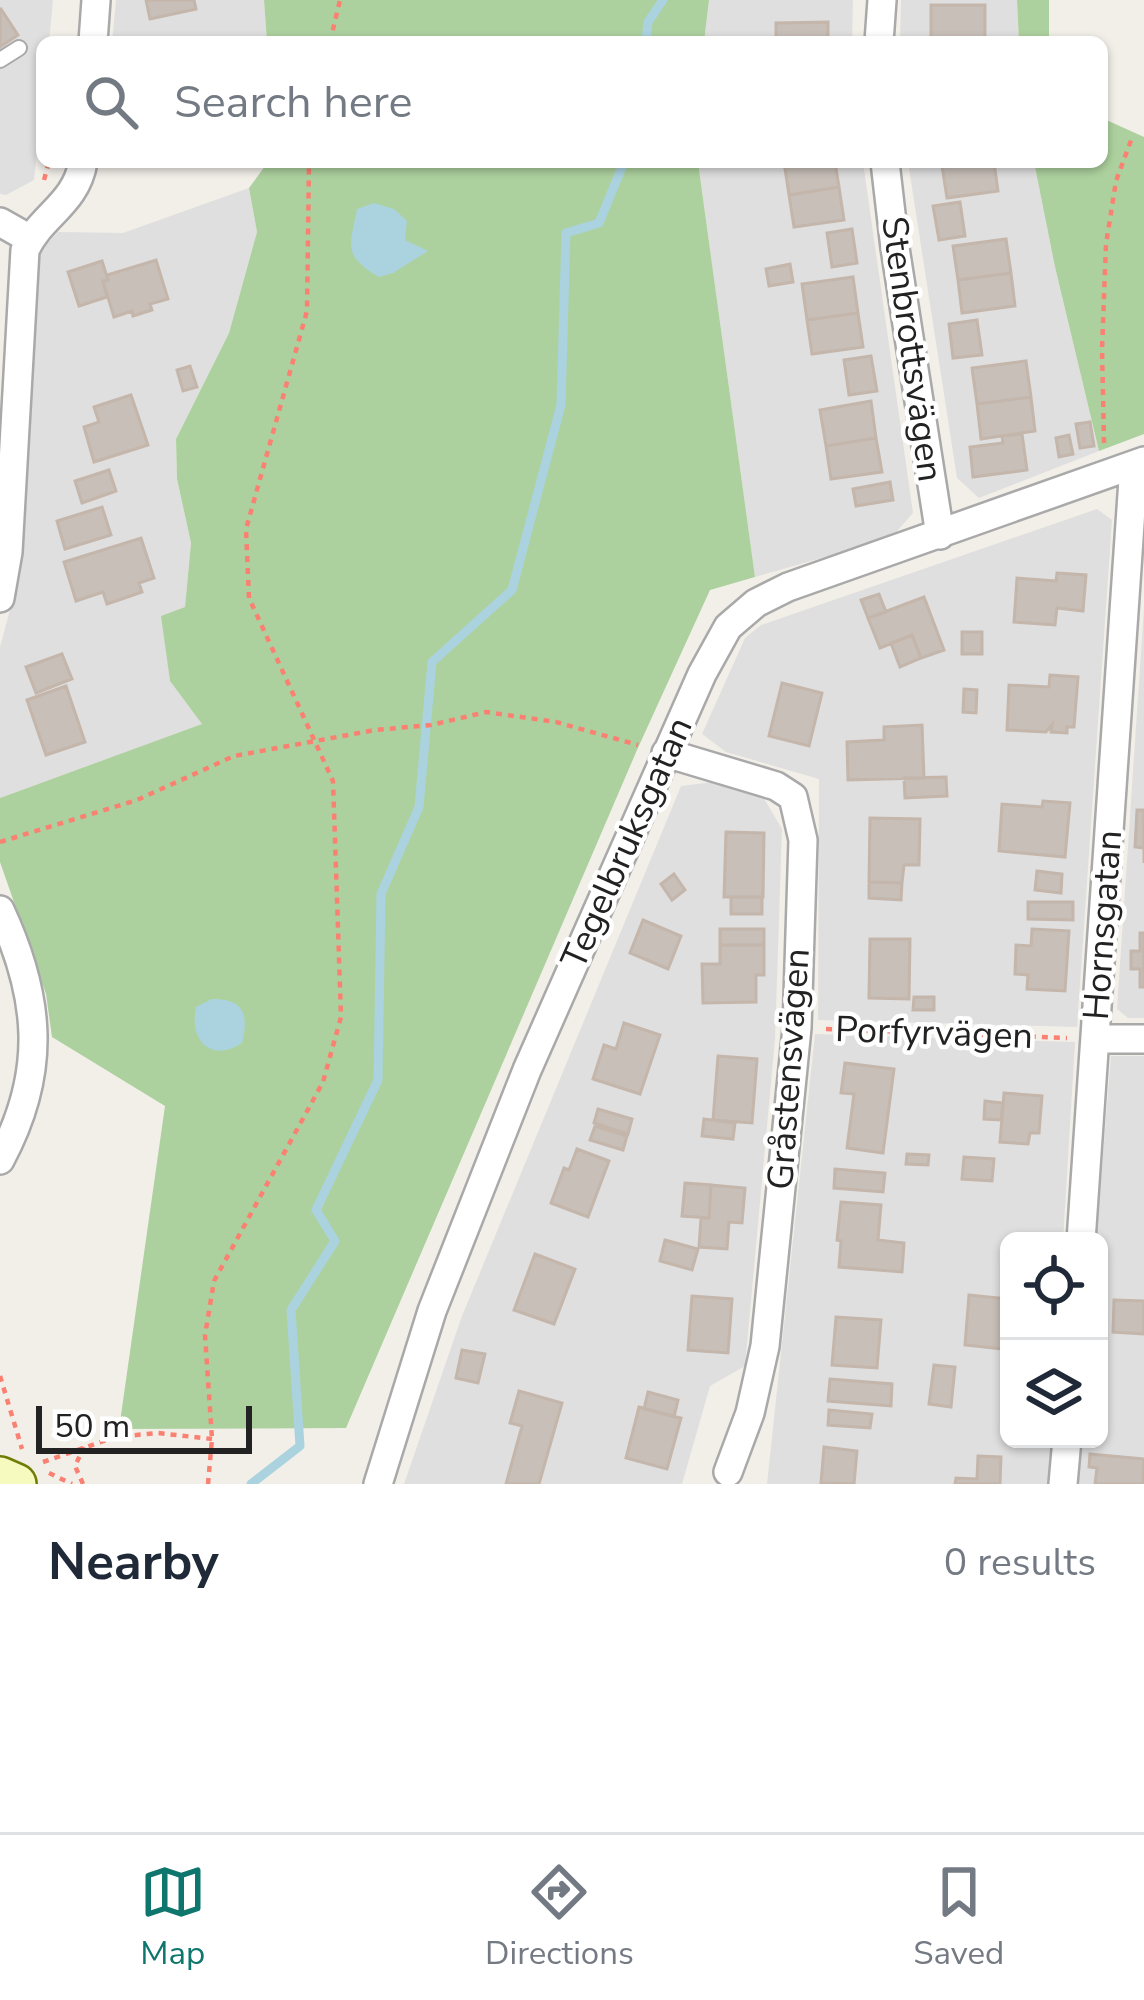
<!DOCTYPE html>
<html lang="en">
<head>
<meta charset="utf-8">
<style>
	:root { --surface:#fff; --page:#f6f6f7; --text:#1f2937; --muted:#747a83; --line:#e0e1e3; --accent:#0f766e }
	body { margin:0; font-family:"Nunito Sans",sans-serif; background:var(--page); color:var(--text) }
	.controls { position:absolute; right:36px; bottom:36px; display:grid; overflow:hidden; border-radius:18px; box-shadow:0 3px 9px #0004 }
	.controls button { width:108px; height:108px; display:grid; place-items:center; padding:0; border:0; border-bottom:3px solid var(--line); background:var(--surface); color:var(--text); font:60px sans-serif }
	.scale { position:absolute; left:36px; bottom:30px; width:216px; box-sizing:border-box; padding-left:12px; border:6px solid #222; border-top:0; font-size:33px; line-height:42px; white-space:nowrap; color:#222; -webkit-text-stroke:9px #fff; paint-order:stroke }
	.list { margin:0; padding:0; list-style:none }
	h2 { display:flex; justify-content:space-between; align-items:center; height:156px; margin:0; padding:0 48px; font-size:51px }
	h2 small { font-size:39px; font-weight:400; color:var(--muted) }
	.icon { flex:none; width:66px; height:66px; fill:none; stroke:currentColor; stroke-width:2; stroke-linecap:round; stroke-linejoin:round }
	.map { position:relative; flex:none; width:1144px; height:1484px; overflow:hidden }
	.search { position:absolute; background:var(--surface); box-shadow:0 3px 9px #0004; left:36px; right:36px; top:36px; height:132px; display:flex; align-items:center; gap:30px; box-sizing:border-box; padding:0 42px; border-radius:18px; color:var(--muted); font-size:45px }
	.sheet { height:348px; background:var(--surface) }
	nav { display:flex; justify-content:space-around; align-items:center; box-sizing:border-box; height:168px; border-top:3px solid var(--line); background:var(--surface); font-size:33px; color:var(--muted) }
	nav a { display:grid; justify-items:center; gap:6px }
	nav .on { color:var(--accent) }
	.map>svg:first-child { display:block }
</style>
</head>
<body>
<div class="map">
<svg width="1144" height="1484" viewBox="0 0 1144 1484">
	<rect width="100%" height="100%" fill="#f2efe9"/>
	<!-- residential -->
	<path fill="#e0dfdf" d="M0,0H53L49,42H42V107L34,180L6,195L0,194Z
		M116,0H264L267,42H112Z
		M709,0H853L852,42H704Z
		M901,0H1017L1019,42H900Z
		M698,162H863L913,513L891,538L755,577Z
		M908,162H1034L1055,267L1099,451L979,498L957,478Z
		M249,188L257,232L229,333L176,439L177,479L191,543L185,607L162,617L170,681L203,724L0,798V647L19,577L34,258L58,232L123,233Z
		M1097,509L1112,520L1077,1027L818,1020L819,779L726,752L702,734L745,638L761,625Z
		M1144,608V1018H1128L1117,1009Z
		M713,782L763,797L782,829L775,1039L745,1366L710,1386L682,1484H404L462,1316L681,786Z
		M815,1034L1075,1042L1063,1241H1009V1439H1051L1048,1484H767Z
		M1111,1056H1144V1484H1077L1081,1439H1099V1241H1096Z"/>
	<!-- forest -->
	<path fill="#add19e" d="M264,0H709L704,42H267Z
		M1017,0H1049V42H1019Z
		M1102,118L1144,137V434L1099,451L1055,267L1034,162H1102Z
		M268,162H698L755,577L710,590L637,750L346,1428L119,1429L165,1106L52,1037L46,994L0,862V798L202,724L170,681L161,616L185,607L191,543L177,479L176,439L229,333L257,232L249,188Z"/>
	<!-- water -->
	<path fill="#aad3df" d="M374,203L394,209L407,221L405,240L428,251L393,273L379,277C342,255 350,247 357,209Z
		M212,999C244,999 249,1014 242,1043C211,1063 189,1041 196,1007Z"/>
	<g fill="none" stroke-linecap="round" stroke-linejoin="round">
		<!-- stream -->
		<path stroke="#aad3df" stroke-width="9" d="M646,42L648,22L663,0
			M251,1484L300,1446L291,1310L335,1241L316,1210L378,1080L381,894L419,807L432,662L512,590L561,405L566,233L599,223L624,162"/>
	</g>
	<!-- building -->
	<path fill="#c7bfb8" stroke="#c4b6ab" stroke-width="3" d="M146,0H194L196,9L150,19Z
		M931,5H985V42H931Z
		M1,9L18,35L0,47V10Z
		M828,22V42H776V23Z
		M784,162H835L839,187L789,195Z
		M965,162H994L998,191L947,198L942,166Z
		M839,187L844,220L794,227L789,195Z
		M960,202L965,236L939,240L933,206Z
		M852,229L857,263L832,267L827,233Z
		M1006,239L1011,273L958,280L953,246Z
		M156,260L168,299L150,304L152,310L133,316L132,311L114,317L103,281L108,280L107,275Z
		M102,261L108,280L103,281L107,297L79,306L68,272Z
		M790,264L793,282L769,286L766,269Z
		M1011,273L1015,306L962,313L958,280Z
		M853,277L858,313L807,320L802,284Z
		M858,313L863,347L812,354L807,320Z
		M977,320L982,355L953,358L949,324Z
		M871,356L877,391L849,395L844,360Z
		M1026,361L1031,397L977,404L972,368Z
		M190,366L197,387L183,391L177,370Z
		M131,395L148,445L94,462L84,427L99,422L94,407Z
		M1031,397L1035,431L981,439L977,404Z
		M871,401L876,438L826,446L820,410Z
		M1090,422L1094,446L1080,448L1076,424Z
		M1022,434L1027,470L973,477L970,447L1003,443L1002,436Z
		M1069,435L1073,454L1059,457L1056,438Z
		M876,438L882,472L831,479L826,446Z
		M109,470L116,491L82,503L75,481Z
		M890,482L893,500L856,506L853,489Z
		M102,507L111,535L65,549L57,521Z
		M141,538L154,578L139,583L142,592L107,604L103,592L76,601L64,562Z
		M1057,573L1086,575L1083,611L1057,608L1055,625L1014,622L1017,578L1056,581Z
		M879,594L886,612L868,618L861,600Z
		M924,597L944,650L921,658L912,635L880,648L868,618Z
		M962,632H982V654H962Z
		M912,635L921,658L900,667L891,643Z
		M62,654L72,679L36,693L26,667Z
		M1050,675L1078,677L1074,727H1067V733L1051,732L1052,725L1046,732L1007,730L1009,685L1049,687Z
		M782,683L822,693L809,746L769,736Z
		M66,686L85,742L46,755L27,700Z
		M964,689L977,690L976,713L963,712Z
		M922,725L924,778L848,780L847,742L884,740V727Z
		M946,777L947,796L905,798L904,778Z
		M1043,801L1070,803L1065,857L999,851L1002,804L1042,807Z
		M1137,810H1144V863V848L1135,847Z
		M870,818L920,819L919,865H904L902,883L869,882Z
		M726,832L764,833L763,897H724Z
		M1037,871L1062,874L1061,893L1035,890Z
		M674,874L685,890L672,900L661,884Z
		M869,882L902,883L901,900L869,898Z
		M731,897H762V914H731Z
		M1028,902H1073V920L1028,919Z
		M643,920L681,936L668,969L630,953Z
		M720,929H764V945H720Z
		M1032,929L1069,931L1065,991L1027,989L1028,975L1015,974L1016,945L1031,946Z
		M1140,933H1144V987H1140V969H1131V951H1140Z
		M870,939H910L909,999L869,998Z
		M720,945H764V975H756V1002L703,1003L702,964H720Z
		M914,997H934V1010H913Z
		M624,1023L660,1035L640,1094L593,1079L604,1045L616,1049Z
		M718,1056L757,1059L752,1123L713,1120Z
		M845,1063L894,1069L883,1153L847,1148L854,1094L841,1093Z
		M1004,1093L1042,1096L1039,1133H1030L1028,1144L1000,1142Z
		M985,1101L1003,1103L1001,1120L984,1119Z
		M598,1109L632,1119L628,1134L594,1123Z
		M704,1119L735,1123L733,1139L702,1136Z
		M595,1126L627,1136L623,1150L590,1140Z
		M577,1149L609,1161L588,1217L551,1203L564,1168L569,1170Z
		M907,1154L929,1155L928,1165L906,1164Z
		M964,1157L994,1159L992,1181L962,1179Z
		M835,1169L885,1173L883,1192L834,1188Z
		M685,1183L711,1185L709,1218L682,1216Z
		M711,1185L745,1188L742,1223L729,1222L727,1249L699,1247L701,1218H709Z
		M841,1202L881,1205L878,1240L904,1243L902,1272L839,1267L841,1241L837,1240Z
		M665,1240L698,1249L692,1270L660,1261Z
		M535,1254L575,1269L554,1324L514,1310Z
		M969,1295L1009,1299V1328H1005L1003,1349L965,1345Z
		M692,1296L732,1299L728,1353L688,1350Z
		M1114,1300L1144,1301V1334L1113,1332Z
		M836,1317L881,1320L877,1368L832,1365Z
		M462,1350L485,1354L478,1383L456,1378Z
		M934,1365L955,1367L951,1407L929,1404Z
		M830,1379L892,1384L891,1406L828,1401Z
		M519,1391L562,1403L539,1484H506L522,1426L510,1423Z
		M648,1392L678,1400L674,1417L644,1409Z
		M639,1407L681,1418L667,1469L626,1458Z
		M829,1410L872,1414L870,1428L828,1425Z
		M824,1447L857,1451L854,1484L821,1483Z
		M1090,1454L1144,1459L1143,1484H1095L1097,1468L1089,1467Z
		M978,1456L1001,1457L1000,1484H955L956,1478L977,1479Z"/>
	<g fill="none" stroke-linecap="round" stroke-linejoin="round">
		<defs>
			<path id="service" d="M0,60L19,48"/>
			<path id="minor" d="M93,42L96,0
				M879,42L882,0
				M885,162L895,248L940,535
				M0,222L30,239
				M0,598L8,552L25,250C41,215 76,204 83,162
				M666,753L776,786L793,797L803,840L797,1028L765,1346L750,1413L728,1472
				M0,910C41,998 47,1073 0,1160
				M1095,1039H1144
				M1081,1241L1134,465
				M378,1484L432,1311L527,1070L702,674L728,627L756,603L788,587L1144,461
				M1063,1484L1067,1439"/>
			<path id="secondary" d="M0,1477L16,1484"/>
		</defs>
		<!-- service casing -->
		<use href="#service" stroke="#a9a9a9" stroke-width="18"/>
		<!-- minor casing -->
		<use href="#minor" stroke="#a9a9a9" stroke-width="32"/>
		<!-- secondary casing -->
		<use href="#secondary" stroke="#707d05" stroke-width="44"/>
		<!-- path -->
		<path stroke="#fa8072" stroke-width="4.5" stroke-dasharray="6 6" stroke-linecap="butt" d="M330,42L340,0
			M44,180L49,162
			M1104,443L1102,349L1106,244L1116,181L1133,135
			M0,842L137,800L234,756L375,730L431,725L486,712L556,722L638,745
			M826,1029L1067,1038
			M0,1376L22,1449
			M43,1462L115,1437L158,1433L212,1439
			M49,1473L72,1484
			M83,1484L75,1466L84,1447
			M208,1484L212,1439L205,1335L214,1281L323,1082L341,1017L333,781L249,598L246,529L307,311L309,162"/>
		<!-- service -->
		<use href="#service" stroke="#fff" stroke-width="14"/>
		<!-- minor -->
		<use href="#minor" stroke="#fff" stroke-width="27"/>
		<!-- secondary -->
		<use href="#secondary" stroke="#f7fabf" stroke-width="39"/>
	</g>
	<g text-anchor="middle" dominant-baseline="central" stroke-width="9" stroke-linejoin="round" paint-order="stroke">
		<!-- street labels -->
		<g font-size="36" fill="#222" stroke="#fff">
			<text transform="translate(912 349) rotate(82)">Stenbrottsvägen</text>
			<text transform="translate(627 843) rotate(-66)">Tegelbruksgatan</text>
			<text transform="translate(1103 925) rotate(-86)">Hornsgatan</text>
			<text transform="translate(934 1033) rotate(2)">Porfyrvägen</text>
			<text transform="translate(789 1069) rotate(-86)">Gråstensvägen</text>
		</g>
	</g>
</svg>
<div class="controls">
<button><svg class="icon" aria-label="locate" viewBox="0 0 24 24"><circle cx="12" cy="12" r="6"/><path d="M12 2v4M12 18v4M2 12h4M18 12h4"/></svg></button>
<button><svg class="icon" aria-label="layers" viewBox="0 0 24 24"><path d="M12 4l9 5-9 5-9-5zM3 14l9 5 9-5"/></svg></button>
</div>
<div class="scale">50 m</div>
<div class="search"><svg class="icon" aria-label="search" viewBox="0 0 24 24"><circle cx="10" cy="10" r="6"/><path d="M15 15l6 6"/></svg>Search here</div>
</div>
<section class="sheet">
<h2>Nearby<small>0 results</small></h2>
<ul class="list">
</ul>
</section>
<nav>
<a class="on"><svg class="icon" aria-label="map" viewBox="0 0 24 24"><path d="M3 6l6-2 6 2 6-2v14l-6 2-6-2-6 2zM9 4v14M15 6v14"/></svg>Map</a>
<a><svg class="icon" aria-label="directions" viewBox="0 0 24 24"><path d="M12 3l9 9-9 9-9-9zM9 14v-3h6M13 9l2 2-2 2"/></svg>Directions</a>
<a><svg class="icon" aria-label="saved" viewBox="0 0 24 24"><path d="M7 4h10v16l-5-4-5 4z"/></svg>Saved</a>
</nav>
</body>
</html>
